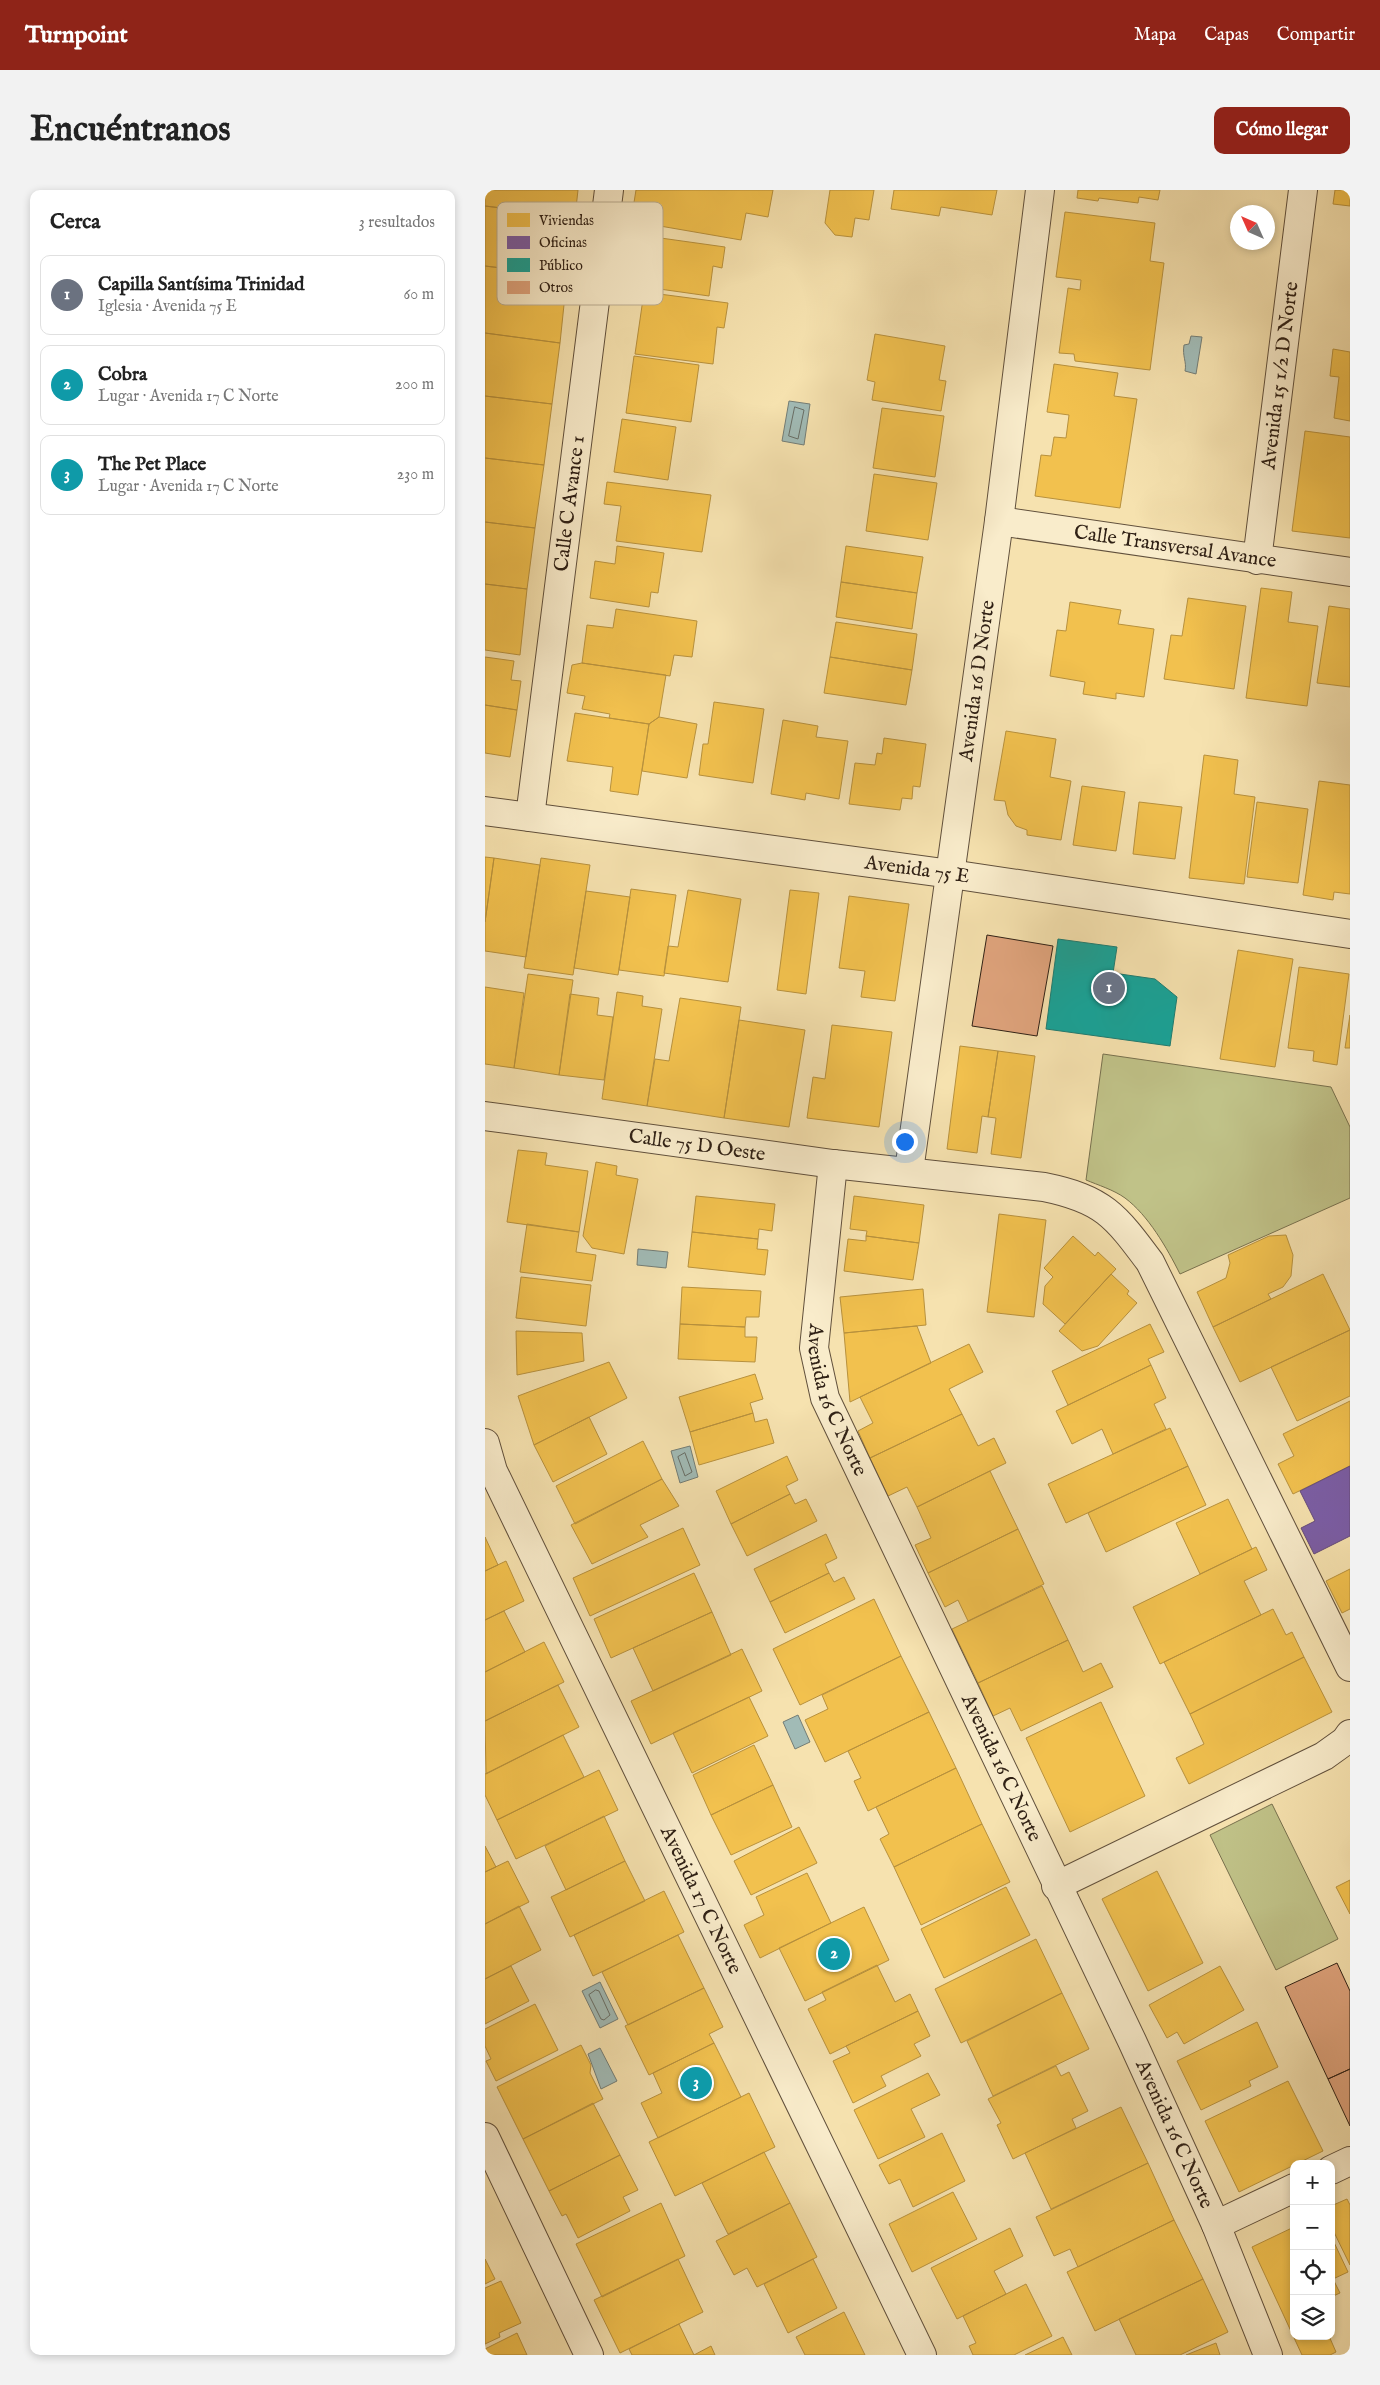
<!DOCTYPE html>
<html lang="es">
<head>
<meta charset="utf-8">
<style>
	:root { --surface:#fff; --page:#f2f2f2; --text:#222; --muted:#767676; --line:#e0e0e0; --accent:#8f2418 }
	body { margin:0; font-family:"IM FELL English",serif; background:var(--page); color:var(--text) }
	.controls { position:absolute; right:15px; bottom:15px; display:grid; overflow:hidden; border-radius:10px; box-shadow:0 2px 8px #0003 }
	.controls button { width:45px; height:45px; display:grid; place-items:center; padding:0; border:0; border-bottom:1px solid var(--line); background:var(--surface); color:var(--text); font:25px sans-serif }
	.compass { position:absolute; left:745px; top:15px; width:45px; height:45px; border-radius:50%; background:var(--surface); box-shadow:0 2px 8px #0003; rotate:315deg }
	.you { position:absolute; left:419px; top:951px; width:18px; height:18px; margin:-12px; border:4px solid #fff; border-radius:50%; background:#1a73e8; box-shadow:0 0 0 8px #1a73e833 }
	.badge { display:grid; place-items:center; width:32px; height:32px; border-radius:50%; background:var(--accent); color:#fff; font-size:16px; font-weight:700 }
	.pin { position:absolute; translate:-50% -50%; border:2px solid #fff; box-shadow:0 1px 5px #0006 }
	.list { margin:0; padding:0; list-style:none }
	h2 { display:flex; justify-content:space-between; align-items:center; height:65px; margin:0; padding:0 20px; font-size:21px }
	h2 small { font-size:16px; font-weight:400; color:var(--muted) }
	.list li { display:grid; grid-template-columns:32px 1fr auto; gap:15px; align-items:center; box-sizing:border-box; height:80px; margin:0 10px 10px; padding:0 10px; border:1px solid var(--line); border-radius:10px }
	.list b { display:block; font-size:19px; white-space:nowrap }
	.list p { margin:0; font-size:16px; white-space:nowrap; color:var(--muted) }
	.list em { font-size:16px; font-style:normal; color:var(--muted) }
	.icon { flex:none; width:28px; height:28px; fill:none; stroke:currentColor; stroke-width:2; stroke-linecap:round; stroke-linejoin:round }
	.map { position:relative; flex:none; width:865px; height:2165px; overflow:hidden; border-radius:10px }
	header { display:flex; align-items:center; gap:30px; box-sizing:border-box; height:70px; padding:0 25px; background:var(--accent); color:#fff }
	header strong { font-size:24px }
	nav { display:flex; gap:28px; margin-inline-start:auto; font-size:18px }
	.intro { display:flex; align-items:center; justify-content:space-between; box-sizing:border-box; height:120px; padding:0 30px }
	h1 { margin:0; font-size:35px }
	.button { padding:12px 22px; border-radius:10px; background:var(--accent); color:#fff; font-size:18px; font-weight:700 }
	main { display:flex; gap:30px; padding:0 30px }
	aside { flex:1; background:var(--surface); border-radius:10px; box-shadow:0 2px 8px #0003 }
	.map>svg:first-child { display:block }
</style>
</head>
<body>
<header>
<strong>Turnpoint</strong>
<nav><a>Mapa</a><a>Capas</a><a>Compartir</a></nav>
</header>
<div class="intro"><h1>Encuéntranos</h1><a class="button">Cómo llegar</a></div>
<main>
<aside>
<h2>Cerca<small>3 resultados</small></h2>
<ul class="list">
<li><span class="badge" style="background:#6b7280">1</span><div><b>Capilla Santísima Trinidad</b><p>Iglesia · Avenida 75 E</p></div><em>60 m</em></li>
<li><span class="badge" style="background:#0f9aa8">2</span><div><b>Cobra</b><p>Lugar · Avenida 17 C Norte</p></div><em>200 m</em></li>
<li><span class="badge" style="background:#0f9aa8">3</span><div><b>The Pet Place</b><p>Lugar · Avenida 17 C Norte</p></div><em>230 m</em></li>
</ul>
</aside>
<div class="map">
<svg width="865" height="2165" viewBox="0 0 865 2165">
	<rect width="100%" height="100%" fill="#f6e2af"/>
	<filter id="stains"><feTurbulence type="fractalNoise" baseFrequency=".004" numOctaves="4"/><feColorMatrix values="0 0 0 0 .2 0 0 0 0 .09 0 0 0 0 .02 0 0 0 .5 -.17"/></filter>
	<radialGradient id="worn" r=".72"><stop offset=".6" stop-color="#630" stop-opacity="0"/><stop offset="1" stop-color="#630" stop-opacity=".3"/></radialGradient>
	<!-- green -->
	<path fill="#c0c288" stroke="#78714e" d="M618,864L846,897L865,937V1008L695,1084C682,1058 663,1025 640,1008C629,1000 613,995 601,990Z
		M787,1614L853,1749L791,1780L725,1645Z"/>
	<!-- water -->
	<path fill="#a1bbb6" stroke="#737d76" d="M706,146L717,147L711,184L700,181C702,172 697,166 699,155L704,154Z
		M304,211L325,214L319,255L297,251Z
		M153,1059L183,1062L181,1078L152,1075Z
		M205,1256L213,1287L195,1293L186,1261Z
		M313,1525L325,1552L310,1559L298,1532Z
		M115,1792L133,1829L115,1838L97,1801Z
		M115,1858L132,1891L116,1899L103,1864Z"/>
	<!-- homes -->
	<path fill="#f2c14e" stroke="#b8913d" d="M0,0H93L90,27L0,16Z
		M151,0H288L283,27L261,23L256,50L146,31Z
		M345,0H389L384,30L370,28L367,47L350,45L340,33Z
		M409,0H512L507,25L456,17L454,26L406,19Z
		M593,0H675L673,10L654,7L653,13L614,8L613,11L592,8Z
		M850,0H865V16L848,14Z
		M0,16L90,27L82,86L0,76Z
		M580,22L670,33L665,71L679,73L665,180L590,171L589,164L574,163L583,98L595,100L596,90L571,87Z
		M147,44L240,57L237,78L228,76L224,106L139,94Z
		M0,76L82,86L75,153L0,143Z
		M159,102L243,113L239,138L232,137L228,174L150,164Z
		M0,143L75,153L67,214L0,206Z
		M390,144L460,156L454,190L461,191L456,221L387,210L390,192L382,190Z
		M848,159L865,162V231L849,228L854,187L845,186Z
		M149,166L214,175L206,232L141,223Z
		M569,174L633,183L629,206L652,209L635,318L550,306L556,265L566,266L569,247L581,248L584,225L562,222Z
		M0,206L67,214L59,275L0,268Z
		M397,218L459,226L450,287L388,278Z
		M137,229L191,237L183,290L129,282Z
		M820,241L865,247V348L807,341Z
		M0,268L59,275L50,338L0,332Z
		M389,284L452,293L443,350L381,341Z
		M122,292L226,305L217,362L131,351L136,316L119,314Z
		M0,332L50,338L42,399L0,394Z
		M132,356L179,363L173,403L166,402L164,417L105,408L110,371L130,374Z
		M361,356L438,367L432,403L356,392Z
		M356,392L432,403L427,439L351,427Z
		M0,394L42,399L35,465L0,460Z
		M776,398L807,402L803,432L833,436L822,516L761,508Z
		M703,408L761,416L749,499L679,489L686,445L697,446Z
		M585,412L636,420L633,434L669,439L659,507L631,503V509L598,504L600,492L565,486L572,440L581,441Z
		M844,416L865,419V497L832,493Z
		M131,419L212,431L207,467L189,465L185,486L97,473L102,435L128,438Z
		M351,432L432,444L427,480L345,467Z
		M0,467L29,471L26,490L36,491L32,520L0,515Z
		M345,467L427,480L421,515L339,503Z
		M97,473L181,485L174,527L164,534L124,528L125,524L97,519L100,506L82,503L87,475Z
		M229,512L279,519L268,593L214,585L218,554H223Z
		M0,515L32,520L25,567L0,563Z
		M90,523L164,534L153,605L125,601L128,577L82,571Z
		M174,527L212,534L202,588L157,581L164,534Z
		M298,530L333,536L331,547L363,551L354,609L321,603L320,610L286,604Z
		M521,541L571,549L565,587L586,591L576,650L542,645V640L531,636L523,625L520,611L509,610Z
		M399,548L441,554L435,597L428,596L427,609L417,608L415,620L364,614L370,573L390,575L392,563L397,564Z
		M719,565L753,570L749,604L770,607L759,694L704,688Z
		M834,591L865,595V704L849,702L848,710L818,705Z
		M597,596L640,602L631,661L588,655Z
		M654,612L697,617L690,669L648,664Z
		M772,612L823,619L813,693L762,687Z
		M0,667L9,668L0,732Z
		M9,668L55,675L41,767L0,761V732Z
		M56,668L105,675L88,785L39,778Z
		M146,699L191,705L179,786L134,780Z
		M203,700L256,709L243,792L179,783L183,756L193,757Z
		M305,700L334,703L321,804L292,800Z
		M101,701L145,707L133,785L89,778Z
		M364,706L424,714L410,811L376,807L380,781L354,778Z
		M753,760L808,769L790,877L735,869Z
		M814,777L864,784L852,875L828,871L829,861L803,858Z
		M43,784L88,790L74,885L29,878Z
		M0,797L39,803L29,878L0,874Z
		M132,802L158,806L157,816L177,819L162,916L117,909Z
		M85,804L114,808L112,825L128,827L119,890L74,885Z
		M195,808L256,817L239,928L162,916L170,869L184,871Z
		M865,825V858H860Z
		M254,830L320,840L304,937L239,928Z
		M347,835L407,842L394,937L322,928L328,887L340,889Z
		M475,856L513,861L503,927L497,926L492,963L462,959Z
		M513,861L550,866L536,968L506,964L511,928L503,927Z
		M33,960L62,963L60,975L103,981L94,1042L22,1032Z
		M111,972L132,976L131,985L153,989L139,1064L107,1058L98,1046Z
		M211,1006L290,1014L287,1041L274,1039L273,1049L207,1042Z
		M369,1006L439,1015L434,1053L381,1046L382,1041L365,1039Z
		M514,1024L561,1030L549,1127L502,1122Z
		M42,1034L94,1042L91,1062L111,1065L107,1091L35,1082Z
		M207,1042L273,1049L272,1059L283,1060L280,1085L203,1077Z
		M801,1045L808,1065L806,1086L798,1097L783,1104L786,1109L728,1137L712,1102L741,1088L745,1073L743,1065L784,1046Z
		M381,1046L434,1053L428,1090L359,1081L363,1049L381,1051Z
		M588,1046L610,1066L613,1062L631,1079L580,1134L558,1114L560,1096L568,1087L559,1078Z
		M626,1084L644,1101L642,1104L652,1113L613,1156L597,1161L574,1141Z
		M838,1084L865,1140L755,1192L728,1137Z
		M36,1087L106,1095L101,1136L31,1128Z
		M197,1097L276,1101L274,1127H261L260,1137L195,1134Z
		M438,1099L441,1135L359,1143L355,1107Z
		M195,1134L260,1137V1147H272L270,1172L193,1169Z
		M665,1134L679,1162L663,1169L666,1175L583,1215L567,1181Z
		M432,1136L446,1173L365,1212L359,1143Z
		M865,1140V1206L812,1231L786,1177Z
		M31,1141L97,1143L99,1171L32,1185Z
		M484,1154L498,1182L464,1199L477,1224L385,1268L373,1241L388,1233L375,1207Z
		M124,1172L142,1208L49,1255L33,1206Z
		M666,1175L681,1208L669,1214L681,1239L628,1264L617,1239L587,1254L571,1221Z
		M270,1184L278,1209L265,1213L268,1223L205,1242L194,1207Z
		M865,1211V1276L808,1304L793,1274L809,1266L798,1244Z
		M268,1223L270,1232L282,1229L289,1253L214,1275L205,1242Z
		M477,1224L493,1256L509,1248L521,1273L432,1317L422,1297L403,1306L385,1268Z
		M104,1227L122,1264L68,1292L49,1255Z
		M685,1238L703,1276L581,1333L563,1294Z
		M158,1251L177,1289L90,1334L71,1296Z
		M302,1266L313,1290L301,1296L305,1304L246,1334L231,1301Z
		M703,1276L721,1315L621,1362L603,1323Z
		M505,1281L533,1339L443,1383L430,1355L446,1348L432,1317Z
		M177,1289L194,1316L155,1335L163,1347L107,1374L86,1335Z
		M305,1304L310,1314L321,1309L332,1331L262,1366L246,1334Z
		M743,1309L767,1359L715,1384L691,1333Z
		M198,1338L215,1375L105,1426L88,1388Z
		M533,1339L559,1394L483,1431L473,1410L460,1417L443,1383Z
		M341,1344L352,1368L340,1374L344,1383L285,1412L269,1379Z
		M0,1347L13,1375L0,1381Z
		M771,1357L782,1380L759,1391L776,1425L675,1474L648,1417Z
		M21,1371L39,1411L0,1430V1381Z
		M865,1379V1419L857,1423L841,1391Z
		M209,1383L227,1422L126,1468L109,1429Z
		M344,1383L349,1392L359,1387L370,1409L300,1443L285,1412Z
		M557,1396L583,1450L493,1493L467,1439Z
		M389,1409L416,1466L315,1515L288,1459Z
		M788,1419L801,1445L807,1442L819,1467L705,1524L679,1472Z
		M19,1421L40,1462L0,1482V1430Z
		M227,1422L246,1465L168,1501L148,1458Z
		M583,1450L598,1482L616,1473L628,1497L536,1541L525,1518L508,1526L493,1493Z
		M59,1452L79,1492L0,1531V1482Z
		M257,1459L277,1501L166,1554L146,1511Z
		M416,1466L444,1522L340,1572L320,1530L343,1519L337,1505Z
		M819,1467L847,1522L704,1594L691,1568L719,1554L705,1524Z
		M73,1495L94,1537L1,1584L0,1531Z
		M264,1507L283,1546L207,1583L188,1543Z
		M616,1512L660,1606L585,1642L541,1548Z
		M444,1522L471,1578L383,1621L369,1591L376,1588L363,1561Z
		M78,1545L99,1587L12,1630L0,1605V1584Z
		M269,1555L288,1595L226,1625L208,1585Z
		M471,1578L497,1634L409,1677L395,1649L404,1644L391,1617Z
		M114,1580L133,1620L31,1669L12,1630Z
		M288,1595L307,1637L246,1665L226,1625Z
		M119,1626L140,1671L81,1700L60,1656Z
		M497,1634L525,1692L436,1735L409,1677Z
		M314,1637L332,1673L266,1705L249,1671Z
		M0,1656L11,1677L0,1682Z
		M23,1671L44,1712L0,1734V1682Z
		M140,1671L160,1711L85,1747L66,1707Z
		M672,1681L718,1773L663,1801L617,1709Z
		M322,1683L346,1733L275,1768L259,1735L279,1725L271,1707Z
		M865,1690V1724L851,1697Z
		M521,1697L545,1745L459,1788L436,1739Z
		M179,1701L199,1742L108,1786L89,1745Z
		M34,1716L56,1760L0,1789V1734Z
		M379,1717L404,1770L320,1811L294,1758Z
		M193,1745L219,1798L143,1835L117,1782Z
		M551,1749L577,1803L476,1853L450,1799Z
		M392,1775L410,1812L425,1804L433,1821L345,1864L323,1819L341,1810L337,1802Z
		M26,1776L44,1811L0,1834V1789Z
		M735,1776L759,1820L699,1854L692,1842L682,1848L664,1815Z
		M219,1798L238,1837L224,1844L229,1853L164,1885L140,1836Z
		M577,1803L604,1859L508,1906L482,1851Z
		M50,1814L73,1860L11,1891L1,1871L6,1869L0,1856V1839Z
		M433,1821L445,1846L429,1854L436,1866L396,1886L401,1896L368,1913L348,1871L365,1863L361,1856Z
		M772,1832L793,1877L764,1891L766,1896L716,1920L692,1871Z
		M229,1853L256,1907L173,1948L156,1913L177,1903L168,1883Z
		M96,1855L106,1875L105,1883L118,1909L38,1949L12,1897Z
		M571,1876L576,1886L584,1882L603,1921L587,1929L591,1938L528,1969L512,1935L516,1933L503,1909Z
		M443,1883L455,1905L426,1919L440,1947L393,1969L369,1920Z
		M803,1891L838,1961L754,2002L720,1931Z
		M264,1903L290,1957L190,2006L164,1952Z
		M108,1913L135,1965L64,2001L38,1949Z
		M636,1917L663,1973L566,2019L540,1963Z
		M457,1943L480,1991L428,2017L415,1989L404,1994L394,1975Z
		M279,1962L305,2013L243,2044L217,1993Z
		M135,1965L153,2000L138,2007L145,2021L93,2048L81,2024L77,2026L64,2001Z
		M663,1973L689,2030L593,2077L585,2059L569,2066L551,2027Z
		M468,2002L492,2049L427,2082L404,2034Z
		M862,2009L865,2015V2075L846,2036V2016Z
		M176,2013L200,2066L117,2107L91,2054Z
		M305,2013L332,2067L272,2097L262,2078L249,2085L231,2051Z
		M689,2030L718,2089L610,2141L582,2082Z
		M809,2037V2146H844L851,2162L845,2165H817L767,2057Z
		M525,2038L538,2066L509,2081L521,2104L472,2129L446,2078Z
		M846,2046L863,2082L848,2089L855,2103L846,2107Z
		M0,2069L10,2089L0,2094Z
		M193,2069L218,2122L135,2163L109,2110Z
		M328,2069L352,2118L303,2143L279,2094Z
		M718,2089L743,2142L695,2165H651L634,2129Z
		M16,2091L36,2133L14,2143L15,2147L0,2154V2098Z
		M541,2094L567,2146L529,2165H488L484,2156L491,2153L478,2126Z
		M359,2122L380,2165H320L311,2147Z
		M194,2134L209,2165H147L144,2159Z
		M32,2143L42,2165H0V2159Z
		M578,2147L587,2165H540Z
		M731,2153L735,2165H701Z
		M226,2156L230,2165H209Z"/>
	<!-- offices -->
	<path fill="#7b5ea7" stroke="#644b7b" d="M865,1276V1346L829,1364L816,1338L830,1331L815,1301Z"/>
	<!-- public -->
	<path fill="#17a398" stroke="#1e7c71" d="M573,749L632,757L628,783L670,789L692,807L685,856L561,839Z"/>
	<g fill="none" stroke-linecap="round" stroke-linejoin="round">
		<!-- shore -->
		<path stroke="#686e66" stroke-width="1" d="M310,217L319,220L313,249L304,246Z
			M200,1263L207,1282L200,1286L193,1267Z
			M111,1800L114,1801L125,1825L119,1830L116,1829L104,1805Z"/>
	</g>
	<!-- building -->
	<path fill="#e0a47d" stroke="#2f2015" d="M502,745L568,756L552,846L487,836Z
		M852,1773L865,1801V1879L843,1889L800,1797Z
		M865,1879V1936L843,1889Z"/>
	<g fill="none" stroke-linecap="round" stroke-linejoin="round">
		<defs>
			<g id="minor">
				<path id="s1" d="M514,331L865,382"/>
				<path id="s2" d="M772,370L818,0"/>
				<path id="s3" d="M0,621L466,684L865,744"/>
				<path id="s4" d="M45,627L124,0"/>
				<path id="s5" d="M0,926L348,974L559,997C618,1009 630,1025 665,1072L865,1477"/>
				<path id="s6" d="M348,974L329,1158L340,1208L647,1851L731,2035L783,2165"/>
				<path id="s7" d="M424,981L514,331L555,0"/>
				<path id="s8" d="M0,1253L8,1281L437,2165"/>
				<path d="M571,1696L839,1566L860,1551L865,1544"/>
				<path d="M0,1947L104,2165"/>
				<path d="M846,1980L865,1971"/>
				<path d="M731,2035L809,1998"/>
			</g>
		</defs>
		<!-- minor casing -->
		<use href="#minor" stroke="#61503c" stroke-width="30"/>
		<!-- minor -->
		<use href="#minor" stroke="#f9eccb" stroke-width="28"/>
	</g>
	<g text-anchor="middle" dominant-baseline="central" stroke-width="5" stroke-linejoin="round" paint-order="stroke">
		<!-- street labels -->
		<g font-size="20" fill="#2f2015" stroke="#f9eccb">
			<text stroke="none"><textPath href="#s2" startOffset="186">Avenida 15 1/2 D Norte</textPath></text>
			<text stroke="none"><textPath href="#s4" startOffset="316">Calle C Avance 1</textPath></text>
			<text stroke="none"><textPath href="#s1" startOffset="178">Calle Transversal Avance</textPath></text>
			<text stroke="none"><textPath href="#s7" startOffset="495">Avenida 16 D Norte</textPath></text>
			<text stroke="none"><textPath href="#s3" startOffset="436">Avenida 75 E</textPath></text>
			<text stroke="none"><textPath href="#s5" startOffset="214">Calle 75 D Oeste</textPath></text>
			<text stroke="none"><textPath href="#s6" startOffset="241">Avenida 16 C Norte</textPath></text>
			<text stroke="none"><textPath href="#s6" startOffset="646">Avenida 16 C Norte</textPath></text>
			<text stroke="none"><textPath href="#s8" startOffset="506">Avenida 17 C Norte</textPath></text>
			<text stroke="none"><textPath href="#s6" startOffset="1051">Avenida 16 C Norte</textPath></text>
		</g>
	</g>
	<!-- legend -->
	<rect x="12" y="12" width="166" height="103" rx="8" fill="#f9eccb" stroke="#bcaf94" stroke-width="1"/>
	<rect x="22" y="23" width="23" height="14" fill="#f2c14e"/>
	<rect x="22" y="46" width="23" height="13" fill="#7b5ea7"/>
	<rect x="22" y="68" width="23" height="14" fill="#17a398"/>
	<rect x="22" y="91" width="23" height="13" fill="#e0a47d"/>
	<g font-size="14" fill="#2f2015">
		<text x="54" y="35">Viviendas</text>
		<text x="54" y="57">Oficinas</text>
		<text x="54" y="80">Público</text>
		<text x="54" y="102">Otros</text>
	</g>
	<rect width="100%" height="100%" filter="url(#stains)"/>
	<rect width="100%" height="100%" fill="url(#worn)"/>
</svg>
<div class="controls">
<button>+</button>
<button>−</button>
<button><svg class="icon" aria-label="locate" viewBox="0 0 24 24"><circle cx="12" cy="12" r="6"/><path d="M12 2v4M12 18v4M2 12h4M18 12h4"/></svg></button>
<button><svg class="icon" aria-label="layers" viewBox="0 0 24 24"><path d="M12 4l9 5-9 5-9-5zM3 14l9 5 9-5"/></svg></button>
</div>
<svg class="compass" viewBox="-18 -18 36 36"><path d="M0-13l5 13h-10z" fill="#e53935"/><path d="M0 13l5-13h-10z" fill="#767676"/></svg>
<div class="you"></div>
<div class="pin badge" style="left:624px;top:798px;background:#6b7280">1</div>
<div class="pin badge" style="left:349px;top:1764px;background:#0f9aa8">2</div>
<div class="pin badge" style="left:211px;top:1893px;background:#0f9aa8">3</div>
</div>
</main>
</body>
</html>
